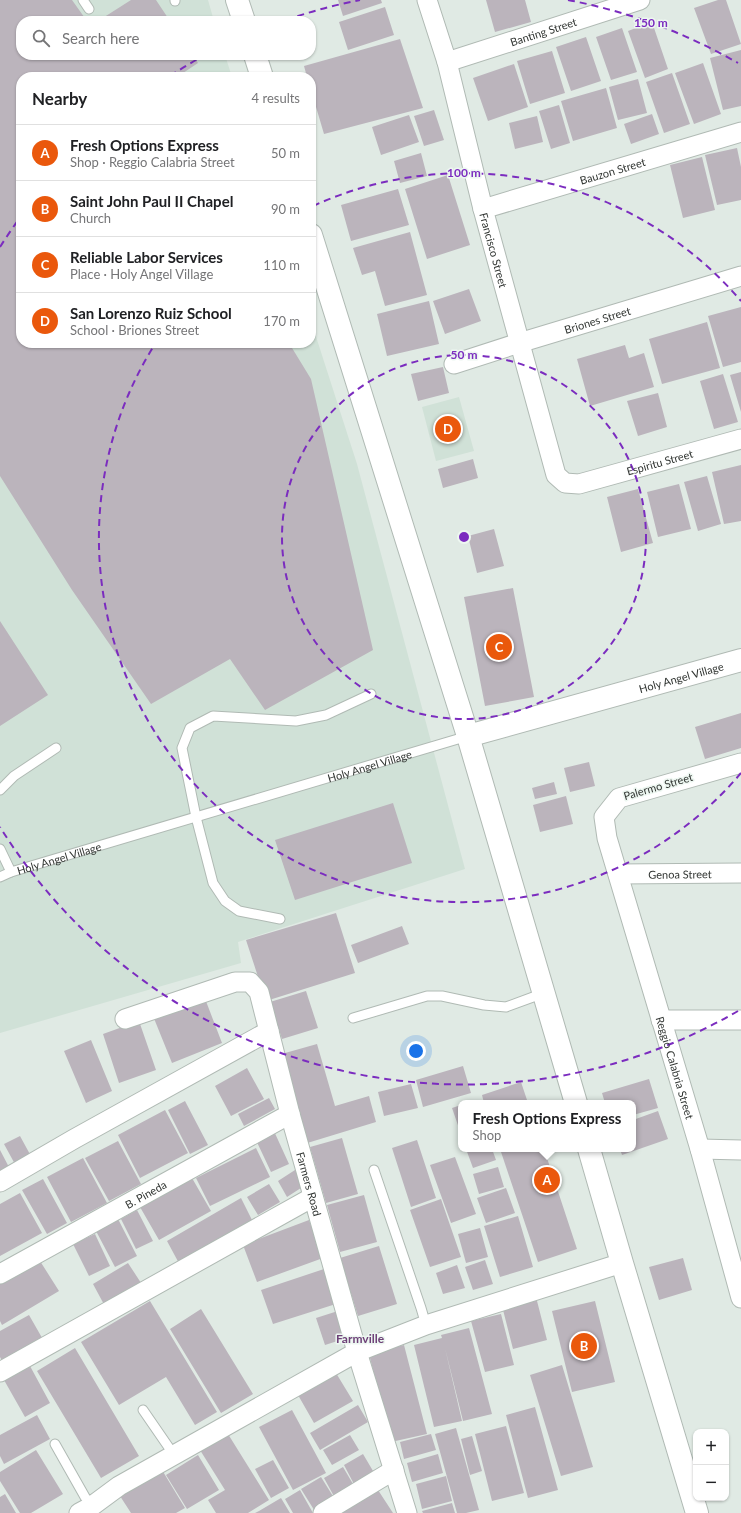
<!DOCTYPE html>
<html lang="en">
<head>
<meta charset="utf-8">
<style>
	:root { --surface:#fff; --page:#f6f6f6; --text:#202124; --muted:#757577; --line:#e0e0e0; --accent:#ea580c }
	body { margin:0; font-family:Lato,sans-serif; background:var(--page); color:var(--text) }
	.controls { position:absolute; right:12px; bottom:12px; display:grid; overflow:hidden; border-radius:8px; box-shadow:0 1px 3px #0004 }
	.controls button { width:36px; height:36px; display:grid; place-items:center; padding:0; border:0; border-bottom:1px solid var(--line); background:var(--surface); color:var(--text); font:20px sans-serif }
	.you { position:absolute; left:416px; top:1051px; width:14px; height:14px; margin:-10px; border:3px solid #fff; border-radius:50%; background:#1a73e8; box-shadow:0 0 0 6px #1a73e833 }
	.badge { display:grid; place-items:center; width:26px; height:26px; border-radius:50%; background:var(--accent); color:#fff; font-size:13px; font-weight:700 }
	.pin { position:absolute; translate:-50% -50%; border:2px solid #fff; box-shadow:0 1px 4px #0006 }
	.popup { position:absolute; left:458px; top:1100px; width:178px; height:52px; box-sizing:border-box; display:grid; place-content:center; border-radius:8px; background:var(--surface); filter:drop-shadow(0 1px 3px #0005); font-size:13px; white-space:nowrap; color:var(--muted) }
	.popup b { font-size:15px; color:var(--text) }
	.popup::after { content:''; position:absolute; left:50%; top:100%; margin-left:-8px; border:8px solid transparent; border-top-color:var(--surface) }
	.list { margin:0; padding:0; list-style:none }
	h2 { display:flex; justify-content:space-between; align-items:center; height:52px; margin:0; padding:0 16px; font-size:17px }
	h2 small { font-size:13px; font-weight:400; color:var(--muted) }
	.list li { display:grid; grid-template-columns:26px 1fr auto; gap:12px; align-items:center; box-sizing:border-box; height:56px; padding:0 16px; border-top:1px solid var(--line) }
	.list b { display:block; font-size:15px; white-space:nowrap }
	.list p { margin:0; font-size:13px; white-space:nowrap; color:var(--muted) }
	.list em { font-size:13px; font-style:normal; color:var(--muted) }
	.icon { flex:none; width:22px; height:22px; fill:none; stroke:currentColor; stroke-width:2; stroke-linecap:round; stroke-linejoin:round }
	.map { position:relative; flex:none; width:741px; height:1513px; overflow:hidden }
	.search { position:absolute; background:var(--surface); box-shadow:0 1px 3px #0004; left:16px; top:16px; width:300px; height:44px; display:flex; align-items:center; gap:10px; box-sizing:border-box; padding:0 14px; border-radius:16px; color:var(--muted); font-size:15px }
	.panel { position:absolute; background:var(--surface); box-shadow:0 1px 3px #0004; left:16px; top:72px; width:300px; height:276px; border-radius:16px }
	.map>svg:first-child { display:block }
</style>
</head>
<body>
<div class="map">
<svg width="741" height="1513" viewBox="0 0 741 1513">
	<rect width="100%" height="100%" fill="#e0eae4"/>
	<!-- built -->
	<path fill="#d0e1d7" d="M0,0H208L214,21H21V55H225L232,77H21V343H311V321L357,464L465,869L238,942L241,963L0,1033Z
		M459,397L474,451L436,461L422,407Z"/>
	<!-- building -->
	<path fill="#bbb4bc" d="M0,0H72L87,21H21V55H193L198,63L177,77H21V343H289L311,379L373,650L265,710L230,659L151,704L72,590L0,476Z
		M131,0H156L170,21H98Z
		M338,0H381L382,3L343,16Z
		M486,0H525L531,22L495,32Z
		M718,0H726L741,44L711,54L694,8Z
		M385,7L394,35L348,50L339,22Z
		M652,22L668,69L645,78L628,31Z
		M622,28L637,72L611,80L596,37Z
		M586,37L601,81L571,91L556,47Z
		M400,39L423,108L324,134L311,90V77H307L304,66Z
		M741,50V106L723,110L710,58Z
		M552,51L565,93L530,104L517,61Z
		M703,63L721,114L694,124L675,73Z
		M514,64L528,107L488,121L473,78Z
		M672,73L690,124L664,133L646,82Z
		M638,79L647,113L618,120L609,87Z
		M606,88L617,128L573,141L561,101Z
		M559,105L570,143L551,149L539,111Z
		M434,110L444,140L424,146L414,116Z
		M652,114L659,134L631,144L624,124Z
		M409,115L419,142L381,155L372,127Z
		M537,116L543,142L515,149L509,123Z
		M737,148L741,167V200L717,205L705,155Z
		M421,153L427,176L400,183L394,161Z
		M702,157L715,210L683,218L670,165Z
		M448,175L470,245L427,259L405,189Z
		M398,189L409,225L351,241L341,205Z
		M410,232L427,295L385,306L375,271L362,275L353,248Z
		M469,289L481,321L445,334L433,301Z
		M429,301L439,344L387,356L377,314Z
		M741,307V362L723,367L708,316Z
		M707,322L720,368L662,384L649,339Z
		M625,345L629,358L644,353L654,387L590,406L577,359Z
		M443,367L449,393L418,401L411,374Z
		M741,372V412L730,375Z
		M723,374L738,422L714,429L700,381Z
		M658,393L667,427L638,436L627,401Z
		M473,459L478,478L443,488L438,469Z
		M741,465V521L724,524L712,472Z
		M707,476L721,524L698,531L684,482Z
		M679,484L691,529L658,537L647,492Z
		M638,489L653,543L621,552L607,497Z
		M494,529L504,566L477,573L468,536Z
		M513,588L534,697L485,706L464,597Z
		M0,621L48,695L0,726Z
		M741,713V748L705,759L695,727Z
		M589,762L595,786L570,792L564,768Z
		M554,782L557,794L535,799L532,788Z
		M566,796L573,824L540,832L533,805Z
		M393,803L412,863L295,900L275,840Z
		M336,913L355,973L266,1001L246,940Z
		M402,926L409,944L358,963L351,945Z
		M306,991L318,1028L282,1039L270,1002Z
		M204,996L222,1043L172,1063L153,1016Z
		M139,1021L156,1070L119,1083L103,1034Z
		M91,1040L112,1091L86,1103L64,1051Z
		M317,1044L335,1106L369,1096L376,1122L304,1144L278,1055Z
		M463,1066L471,1093L423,1107L416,1080Z
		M247,1068L264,1099L231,1116L215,1086Z
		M649,1079L658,1108L633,1115V1103H605L602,1093Z
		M521,1082L528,1103H484L482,1095Z
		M411,1084L418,1108L384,1116L378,1092Z
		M269,1098L275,1109L244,1126L238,1114Z
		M185,1101L208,1145L190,1154L168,1110Z
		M461,1105V1134L452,1108Z
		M165,1110L188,1153L140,1178L118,1135Z
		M658,1111L668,1139L622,1155L620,1149H633V1120Z
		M273,1129L289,1164L271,1172L255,1138Z
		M20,1136L32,1158L16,1166L4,1144Z
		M342,1138L358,1194L326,1203L310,1147Z
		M417,1140L436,1198L411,1207L392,1148Z
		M118,1141L141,1184L109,1201L85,1158Z
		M256,1148L270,1177L210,1206L196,1178Z
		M466,1149H492L496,1160L473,1168Z
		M500,1149H544L577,1249L538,1262Z
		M0,1150L11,1171L0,1177Z
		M455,1157L476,1214L451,1223L430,1165Z
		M83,1158L107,1203L71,1222L47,1177Z
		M498,1167L504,1187L479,1194L473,1174Z
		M295,1170L304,1186L287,1197L278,1181Z
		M192,1178L211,1211L159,1240L140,1207Z
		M43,1179L67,1223L47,1234L22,1190Z
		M269,1184L280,1202L258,1215L247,1197Z
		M506,1188L515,1213L486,1223L477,1198Z
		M20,1193L42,1233L0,1256V1204Z
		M364,1195L377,1242L340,1252L327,1205Z
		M241,1198L254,1224L181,1267L167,1241Z
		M441,1199L461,1257L430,1267L410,1210Z
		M137,1210L153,1241L136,1249L121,1219Z
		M518,1216L533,1267L500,1277L484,1226Z
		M118,1219L137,1256L115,1267L96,1231Z
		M309,1220L323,1258L257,1282L243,1245Z
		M480,1228L488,1257L466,1263L458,1234Z
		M95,1234L110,1266L89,1276L73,1244Z
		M379,1246L397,1304L358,1316L340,1258Z
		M683,1258L692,1290L659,1300L649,1267Z
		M485,1260L493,1284L473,1290L465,1267Z
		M40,1261L59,1291L2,1325L0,1321V1284Z
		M128,1263L145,1289L107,1310L93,1284Z
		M457,1265L465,1288L443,1294L436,1273Z
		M327,1268L339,1303L273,1324L261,1290Z
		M536,1297L547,1340L513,1349L502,1306Z
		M150,1301L217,1412L195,1425L166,1377L119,1405L81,1342Z
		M595,1301L615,1382L572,1392L552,1311Z
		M201,1309L253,1394L221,1413L170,1329Z
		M341,1310L350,1337L325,1345L316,1318Z
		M501,1314L514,1365L485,1372L471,1321Z
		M29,1315L45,1343L5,1366L0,1357V1331Z
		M469,1328L492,1414L463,1421L445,1348L462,1421L434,1427L414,1345L442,1338L441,1335Z
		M404,1345L427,1434L391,1442L369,1354Z
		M75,1348L139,1456L101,1478L37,1371Z
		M562,1365L593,1467L561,1476L530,1375Z
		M30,1366L50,1403L25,1417L4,1380Z
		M336,1373L353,1401L314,1423L298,1395Z
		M358,1405L368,1422L320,1450L310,1433Z
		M535,1407L558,1490L528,1498L506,1415Z
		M292,1410L326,1473L293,1490L259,1427Z
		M37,1415L50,1439L4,1464L0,1456V1435Z
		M506,1426L524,1493L492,1501L475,1434Z
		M456,1428L479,1510L466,1513H457L435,1434Z
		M228,1434L269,1500L248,1513H216L208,1500L225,1490L200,1450Z
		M431,1434L436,1450L404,1459L400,1442Z
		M350,1435L359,1450L332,1465L323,1450Z
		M472,1436L482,1471L470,1475L461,1439Z
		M36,1450L63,1494L31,1513H20L0,1481V1472Z
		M363,1454L376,1476L356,1488L344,1465Z
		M438,1454L443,1473L412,1482L407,1463Z
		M198,1455L219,1490L187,1509L166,1475Z
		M273,1460L289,1488L271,1498L255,1469Z
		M343,1467L356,1489L336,1500L324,1478Z
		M162,1470L185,1508L176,1513H131L120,1496Z
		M446,1476L452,1501L422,1509L416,1484Z
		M321,1477L336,1501L316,1513L301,1489Z
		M300,1490L313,1513H293L285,1499Z
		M378,1490L393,1513H340Z
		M5,1494L16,1513H0V1497Z
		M281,1498L290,1513H255L259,1511Z
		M452,1503L455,1513H423L422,1511Z"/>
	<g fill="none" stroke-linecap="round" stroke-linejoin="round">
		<defs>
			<g id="service">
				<path d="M83,0L89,9"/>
				<path d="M175,0V1"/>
				<path d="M0,790L14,776L56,748"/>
				<path d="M0,849L11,872"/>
				<path id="s1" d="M0,877L11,872L468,736"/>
				<path d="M280,919L239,911L225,901L213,883L196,817L182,748L190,728L213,716L296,721L326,715L371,694"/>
				<path d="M353,1018L427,996H442L484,1005L506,1007L544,993"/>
				<path d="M374,1170L421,1308L426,1325"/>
				<path d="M143,1410L174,1455"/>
				<path d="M55,1444L85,1497L92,1506"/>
			</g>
			<g id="minor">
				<path id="s2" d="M427,0L447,62L483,209L556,475L565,483L579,484L741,439"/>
				<path id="s3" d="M447,62L640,0"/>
				<path id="s4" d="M483,209L741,132"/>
				<path id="s5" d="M454,364L519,343L741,276"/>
				<path id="s6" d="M741,763L619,798L604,817L607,838L700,1149L741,1298"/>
				<path id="s7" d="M618,874L741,873"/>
				<path id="s8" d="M125,1019L235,982H250L259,992L290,1114L357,1352L407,1513"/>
				<path d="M661,1020H741"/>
				<path d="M700,1149L741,1150"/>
				<path d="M0,1182L74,1139L269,1031"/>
				<path id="s9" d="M0,1274L290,1114"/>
				<path d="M0,1372L313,1197"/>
				<path d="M79,1513L92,1506L119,1486L357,1352L426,1325L622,1263"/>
				<path d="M323,1513L394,1470"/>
			</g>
			<g id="tertiary">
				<path d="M237,0L244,21"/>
				<path d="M255,55L262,77"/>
				<path d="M311,235L468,736L576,1103"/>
				<path id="s10" d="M468,736L741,660"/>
				<path d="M589,1149L622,1263L697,1513"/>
			</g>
		</defs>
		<!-- service casing -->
		<use href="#service" stroke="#b0bab4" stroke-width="11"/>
		<!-- minor casing -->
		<use href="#minor" stroke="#b0bab4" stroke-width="21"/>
		<!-- tertiary casing -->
		<use href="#tertiary" stroke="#b0bab4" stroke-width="24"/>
		<!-- service -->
		<use href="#service" stroke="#fff" stroke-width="9"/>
		<!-- minor -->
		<use href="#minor" stroke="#fff" stroke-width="19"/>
		<!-- tertiary -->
		<use href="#tertiary" stroke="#fff" stroke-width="22"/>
	</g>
	<!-- distance rings -->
	<g fill="none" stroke="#7b2cbf" stroke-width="2" stroke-dasharray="7 5">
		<circle cx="464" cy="537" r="182"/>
		<path d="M741 773A364 364 0 0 1 155 344M313 206A364 364 0 0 1 741 301"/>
		<path d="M738 1011A547 547 0 0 1 0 827M0 247A547 547 0 0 1 19 219M170 76A547 547 0 0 1 203 56M286 20A547 547 0 0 1 360 0M568 0A547 547 0 0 1 738 63"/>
	</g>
	<g text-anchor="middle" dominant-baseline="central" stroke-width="3" stroke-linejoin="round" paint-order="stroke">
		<!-- street labels -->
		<g font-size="11" fill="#313532" stroke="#edf7f1">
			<text stroke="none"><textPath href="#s3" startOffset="101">Banting Street</textPath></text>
			<text stroke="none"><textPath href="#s4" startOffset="135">Bauzon Street</textPath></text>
			<text stroke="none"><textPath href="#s2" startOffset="259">Francisco Street</textPath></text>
			<text stroke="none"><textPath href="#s5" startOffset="150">Briones Street</textPath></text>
			<text stroke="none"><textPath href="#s2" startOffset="602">Espiritu Street</textPath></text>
			<text stroke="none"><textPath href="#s10" startOffset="221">Holy Angel Village</textPath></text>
			<text stroke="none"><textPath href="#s1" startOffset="386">Holy Angel Village</textPath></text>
			<text transform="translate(658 786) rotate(-16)">Palermo Street</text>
			<text stroke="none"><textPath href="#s1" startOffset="62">Holy Angel Village</textPath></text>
			<text stroke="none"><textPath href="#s7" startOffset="62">Genoa Street</textPath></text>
			<text stroke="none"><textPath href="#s6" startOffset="412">Reggio Calabria Street</textPath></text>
			<text stroke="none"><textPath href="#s8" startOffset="343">Farmers Road</textPath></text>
			<text stroke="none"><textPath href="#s9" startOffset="166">B. Pineda</textPath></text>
		</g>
		<!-- neighbourhood labels -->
		<g font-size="12" font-weight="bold" fill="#6e4178" stroke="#edf7f1">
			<text x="360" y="1338">Farmville</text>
		</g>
	</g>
	<circle cx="464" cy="537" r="6" fill="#7b2cbf" stroke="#edf7f1" stroke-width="2"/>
	<g font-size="12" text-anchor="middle" font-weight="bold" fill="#7b2cbf" stroke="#edf7f1" stroke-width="3" stroke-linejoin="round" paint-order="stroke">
		<text x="651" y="27">150 m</text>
		<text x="464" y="177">100 m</text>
		<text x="464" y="359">50 m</text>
	</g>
</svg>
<div class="controls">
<button>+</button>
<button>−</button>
</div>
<div class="you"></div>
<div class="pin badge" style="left:547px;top:1180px">A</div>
<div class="popup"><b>Fresh Options Express</b>Shop</div>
<div class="pin badge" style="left:584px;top:1346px">B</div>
<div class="pin badge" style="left:499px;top:647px">C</div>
<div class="pin badge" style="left:448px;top:429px">D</div>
<div class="search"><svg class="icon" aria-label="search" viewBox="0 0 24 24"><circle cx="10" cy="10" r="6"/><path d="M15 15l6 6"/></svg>Search here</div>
<section class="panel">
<h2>Nearby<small>4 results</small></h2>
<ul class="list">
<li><span class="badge">A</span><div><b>Fresh Options Express</b><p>Shop · Reggio Calabria Street</p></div><em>50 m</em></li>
<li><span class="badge">B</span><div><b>Saint John Paul II Chapel</b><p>Church</p></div><em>90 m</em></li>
<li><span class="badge">C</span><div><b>Reliable Labor Services</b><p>Place · Holy Angel Village</p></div><em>110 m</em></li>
<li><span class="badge">D</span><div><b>San Lorenzo Ruiz School</b><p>School · Briones Street</p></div><em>170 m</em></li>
</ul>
</section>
</div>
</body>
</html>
